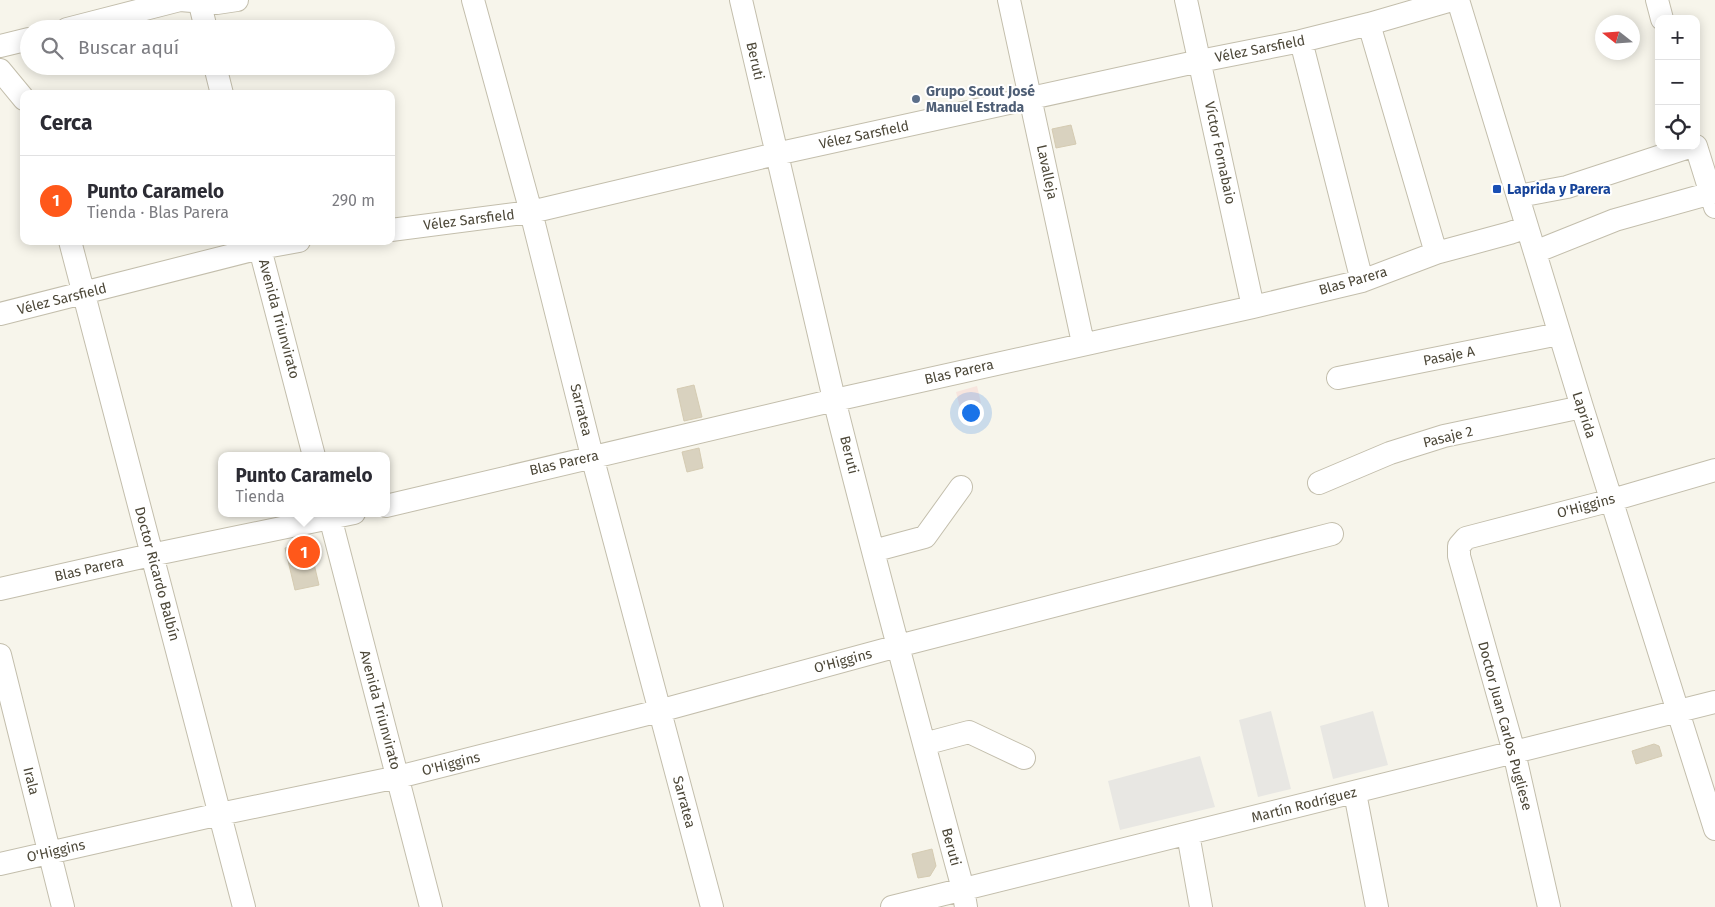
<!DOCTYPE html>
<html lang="es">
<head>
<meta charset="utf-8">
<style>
	:root { --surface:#fff; --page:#f7f7f7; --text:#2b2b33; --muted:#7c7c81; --line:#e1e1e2; --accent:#ff581a }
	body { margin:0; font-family:"Fira Sans",sans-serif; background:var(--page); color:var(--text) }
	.controls { position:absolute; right:15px; top:15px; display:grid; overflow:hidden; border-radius:10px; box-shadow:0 2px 12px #0003 }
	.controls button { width:45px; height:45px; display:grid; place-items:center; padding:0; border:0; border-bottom:1px solid var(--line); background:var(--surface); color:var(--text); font:25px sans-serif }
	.compass { position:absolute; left:1595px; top:15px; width:45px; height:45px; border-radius:50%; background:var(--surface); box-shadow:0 2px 12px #0003; rotate:287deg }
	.you { position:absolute; left:970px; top:412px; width:18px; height:18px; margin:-12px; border:4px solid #fff; border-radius:50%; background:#1a73e8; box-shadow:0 0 0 8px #1a73e833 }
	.badge { display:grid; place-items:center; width:32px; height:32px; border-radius:50%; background:var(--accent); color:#fff; font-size:16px; font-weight:700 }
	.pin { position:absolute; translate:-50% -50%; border:2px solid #fff; box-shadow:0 1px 5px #0006 }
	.popup { position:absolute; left:218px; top:452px; width:172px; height:65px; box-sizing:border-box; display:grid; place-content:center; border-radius:10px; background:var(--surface); filter:drop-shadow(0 1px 4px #0005); font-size:16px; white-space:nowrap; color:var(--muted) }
	.popup b { font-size:19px; color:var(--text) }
	.popup::after { content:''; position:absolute; left:50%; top:100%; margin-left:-10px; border:10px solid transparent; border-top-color:var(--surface) }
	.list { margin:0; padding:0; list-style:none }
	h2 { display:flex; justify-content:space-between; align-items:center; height:65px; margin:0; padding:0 20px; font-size:21px }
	h2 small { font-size:16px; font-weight:400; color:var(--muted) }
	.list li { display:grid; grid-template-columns:32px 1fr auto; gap:15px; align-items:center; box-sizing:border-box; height:90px; padding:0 20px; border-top:1px solid var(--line) }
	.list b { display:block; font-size:19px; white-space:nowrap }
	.list p { margin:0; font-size:16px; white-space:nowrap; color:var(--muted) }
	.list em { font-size:16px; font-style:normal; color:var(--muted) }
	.icon { flex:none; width:28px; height:28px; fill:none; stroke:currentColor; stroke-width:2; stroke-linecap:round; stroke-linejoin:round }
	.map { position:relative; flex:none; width:1715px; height:907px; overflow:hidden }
	.search { position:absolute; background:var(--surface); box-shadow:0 2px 12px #0003; left:20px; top:20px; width:375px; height:55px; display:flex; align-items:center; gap:12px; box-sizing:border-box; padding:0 18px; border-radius:28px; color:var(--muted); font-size:19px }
	.panel { position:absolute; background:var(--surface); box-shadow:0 2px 12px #0003; left:20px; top:90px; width:375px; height:155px; border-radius:10px }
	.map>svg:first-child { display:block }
</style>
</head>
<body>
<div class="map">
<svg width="1715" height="907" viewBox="0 0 1715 907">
	<rect width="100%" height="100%" fill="#f7f5eb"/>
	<!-- medical -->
	<path fill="#f7e5de" d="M977,386L981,403L960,408L956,392Z"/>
	<!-- parking -->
	<path fill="#e8e7e3" d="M1271,711L1291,789L1258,797L1239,720Z
		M1373,711L1388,765L1333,779L1320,726Z
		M1200,756L1215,807L1120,830L1108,781Z"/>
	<!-- building -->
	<path fill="#d9d2bf" stroke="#d5cbb2" d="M1071,125L1076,144L1056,148L1052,129Z
		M694,385L702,417L684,421L677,389Z
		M699,448L703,468L687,472L682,452Z
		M300,544L311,551L319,585L295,590L285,548Z
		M1654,744L1659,746L1662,756L1636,764L1632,751Z
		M932,849L936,866L930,876L918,878L912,854Z"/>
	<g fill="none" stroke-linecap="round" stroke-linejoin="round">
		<defs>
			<path id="minor" d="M199,0L206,29
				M473,0L531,212L592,456L712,907
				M741,0C771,133 802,266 834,399C875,563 919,726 963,889L966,907
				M1009,0L1083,343
				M1186,0L1253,307
				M1458,0L1582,407L1715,829
				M1657,0L1662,19
				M1369,24L1436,253
				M67,29L180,0L217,3L237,0
				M1301,41L1362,281
				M0,46L29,39
				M215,66L222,94
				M0,70L24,99
				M1696,146L1715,207
				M1519,196L1567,187L1692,146
				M391,230L531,212L776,154L1200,61L1301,41L1369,24L1452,0
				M70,241L244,907
				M258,241L314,456
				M1535,252L1615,220L1715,192
				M0,314L260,248L299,241
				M1338,378L1559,334
				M1319,483L1390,453L1444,436L1582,407
				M386,506L835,400L1253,307L1362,281L1436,253L1510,233L1527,227
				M329,513L431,907
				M873,551L925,537L961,487
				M0,589L151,555L354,513
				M0,655L63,907
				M924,744L969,732L1024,758
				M1355,793L1377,907
				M1188,834L1201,907
				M0,864L220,814L398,777L659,711L898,646L1332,534
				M892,907L1715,702
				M1549,907L1514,752L1459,556V546L1466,538L1612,500L1715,470"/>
		</defs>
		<!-- minor casing -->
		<use href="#minor" stroke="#c3beac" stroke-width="24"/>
		<!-- minor -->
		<use href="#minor" stroke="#fff" stroke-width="22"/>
	</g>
	<!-- markers -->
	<circle fill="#5c6f8a" stroke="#fff" stroke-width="2" cx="916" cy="99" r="5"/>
	<rect fill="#1a4fb4" stroke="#fff" stroke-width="2" x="1492" y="184" width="10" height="10" rx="2.5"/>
	<g text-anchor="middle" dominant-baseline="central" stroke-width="4" stroke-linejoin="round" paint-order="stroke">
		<!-- street labels -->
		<g font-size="14" fill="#4c4738" stroke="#fff">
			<text transform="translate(1260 49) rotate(-11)">Vélez Sarsfield</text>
			<text transform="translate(755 61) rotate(77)">Beruti</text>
			<text transform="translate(864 135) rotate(-12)">Vélez Sarsfield</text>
			<text transform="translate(1220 153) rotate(78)">Víctor Fornabaio</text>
			<text transform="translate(1047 172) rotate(78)">Lavalleja</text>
			<text transform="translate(469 220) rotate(-7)">Vélez Sarsfield</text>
			<text transform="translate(1353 281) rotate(-16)">Blas Parera</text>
			<text transform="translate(62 299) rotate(-14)">Vélez Sarsfield</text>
			<text transform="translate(279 319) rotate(75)">Avenida Triunvirato</text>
			<text transform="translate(1449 356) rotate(-11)">Pasaje A</text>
			<text transform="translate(959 372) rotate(-13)">Blas Parera</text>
			<text transform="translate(581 410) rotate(76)">Sarratea</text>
			<text transform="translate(1584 415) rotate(72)">Laprida</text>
			<text transform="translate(1448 437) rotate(-14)">Pasaje 2</text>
			<text transform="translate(849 455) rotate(76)">Beruti</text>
			<text transform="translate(564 463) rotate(-13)">Blas Parera</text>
			<text transform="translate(1586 506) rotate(-15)">O'Higgins</text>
			<text transform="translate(89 569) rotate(-13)">Blas Parera</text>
			<text transform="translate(157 574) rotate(75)">Doctor Ricardo Balbín</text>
			<text transform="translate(843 661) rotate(-15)">O'Higgins</text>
			<text transform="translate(380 710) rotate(75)">Avenida Triunvirato</text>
			<text transform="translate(1505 726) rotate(75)">Doctor Juan Carlos Pugliese</text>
			<text transform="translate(451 764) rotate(-14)">O'Higgins</text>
			<text transform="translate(31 781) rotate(76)">Irala</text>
			<text transform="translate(684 802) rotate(75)">Sarratea</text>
			<text transform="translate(1304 805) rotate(-14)">Martín Rodríguez</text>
			<text transform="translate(951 847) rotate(75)">Beruti</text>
			<text transform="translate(56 851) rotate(-13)">O'Higgins</text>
		</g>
		<!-- service labels -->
		<g font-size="14" font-weight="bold" fill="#4e5e75" stroke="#fff" text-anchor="start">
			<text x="926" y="91">Grupo Scout José<tspan x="926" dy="16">Manuel Estrada</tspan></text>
		</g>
		<!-- transit labels -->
		<g font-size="14" font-weight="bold" fill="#164399" stroke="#fff" text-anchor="start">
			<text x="1507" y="189">Laprida y Parera</text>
		</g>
	</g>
</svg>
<div class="controls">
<button>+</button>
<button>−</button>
<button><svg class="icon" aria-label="locate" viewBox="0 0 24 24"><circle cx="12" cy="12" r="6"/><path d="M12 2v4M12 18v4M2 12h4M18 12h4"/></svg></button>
</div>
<svg class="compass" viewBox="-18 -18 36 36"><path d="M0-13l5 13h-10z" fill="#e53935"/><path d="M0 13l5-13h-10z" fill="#7c7c81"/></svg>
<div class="you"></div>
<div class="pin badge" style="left:304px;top:552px">1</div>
<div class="popup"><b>Punto Caramelo</b>Tienda</div>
<div class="search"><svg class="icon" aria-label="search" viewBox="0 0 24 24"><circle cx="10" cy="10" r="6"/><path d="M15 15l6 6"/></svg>Buscar aquí</div>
<section class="panel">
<h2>Cerca<small></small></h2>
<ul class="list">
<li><span class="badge">1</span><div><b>Punto Caramelo</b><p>Tienda · Blas Parera</p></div><em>290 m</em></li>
</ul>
</section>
</div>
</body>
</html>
